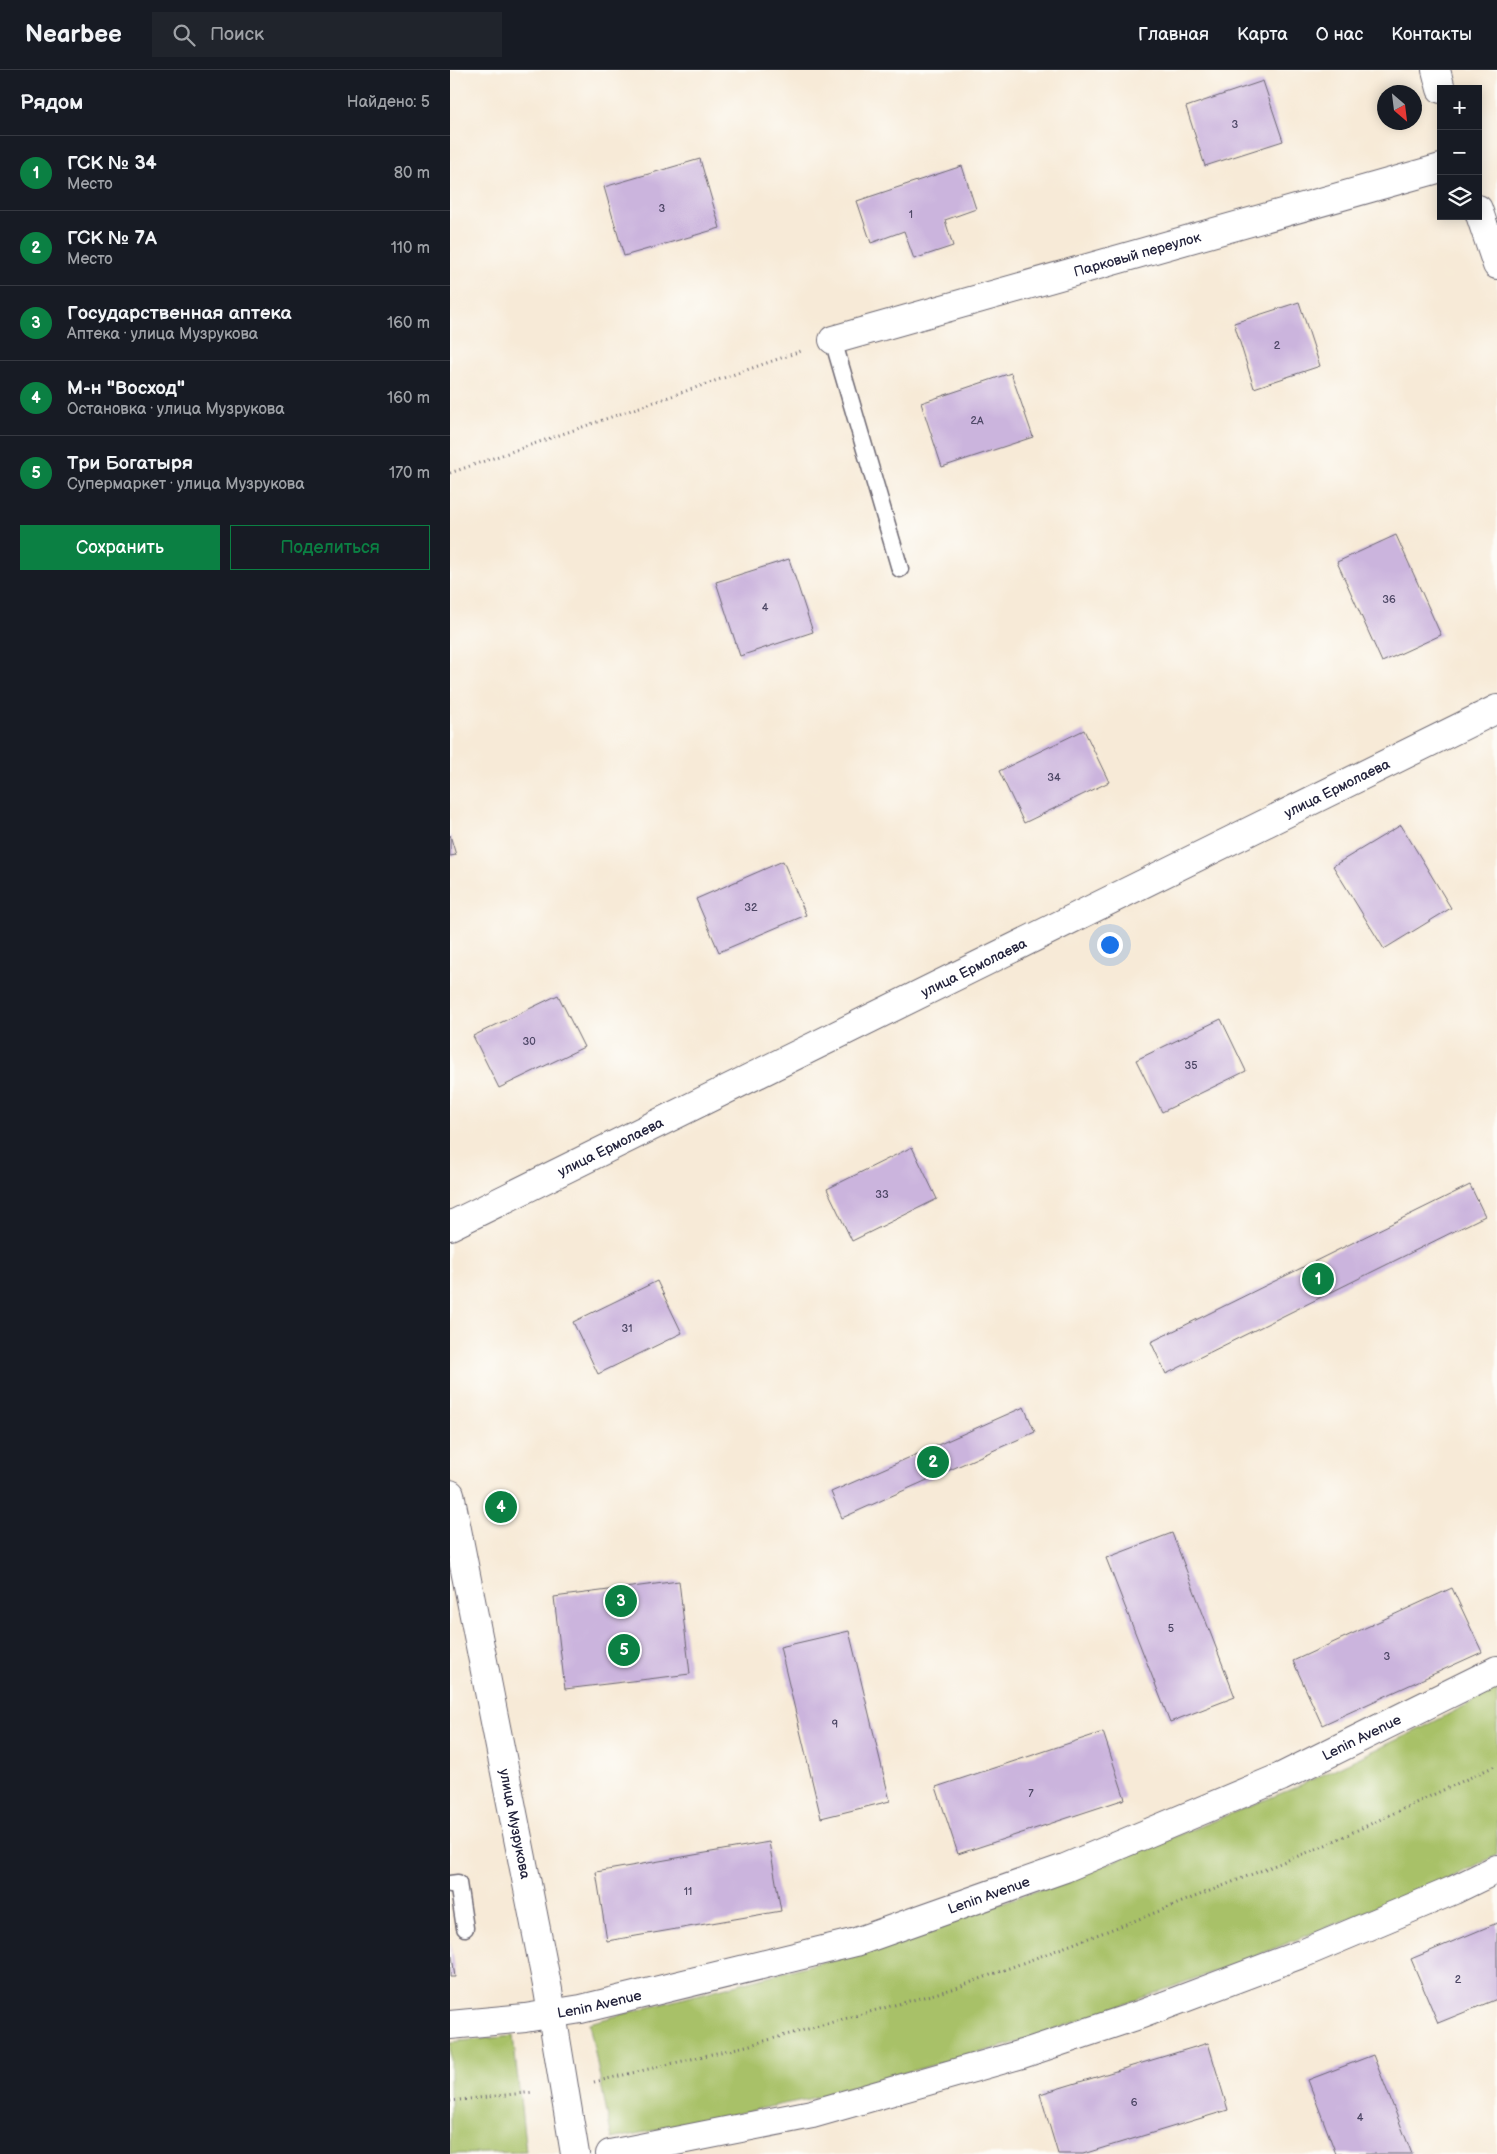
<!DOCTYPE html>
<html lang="ru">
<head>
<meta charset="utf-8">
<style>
	:root { --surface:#171b24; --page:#20242c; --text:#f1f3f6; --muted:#9ea1a6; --line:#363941; --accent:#0b8043 }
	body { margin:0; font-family:"Balsamiq Sans",sans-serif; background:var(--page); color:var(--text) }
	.controls { position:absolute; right:15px; top:15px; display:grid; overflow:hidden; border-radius:0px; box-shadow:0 2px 12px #0003 }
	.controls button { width:45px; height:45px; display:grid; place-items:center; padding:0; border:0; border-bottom:1px solid var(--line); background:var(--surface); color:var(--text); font:25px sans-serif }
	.compass { position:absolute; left:927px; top:15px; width:45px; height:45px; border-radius:50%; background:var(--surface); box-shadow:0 2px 12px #0003; rotate:152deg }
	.you { position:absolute; left:659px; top:874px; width:18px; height:18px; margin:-12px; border:4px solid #fff; border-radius:50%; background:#1a73e8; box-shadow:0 0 0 8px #1a73e833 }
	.badge { display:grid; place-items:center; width:32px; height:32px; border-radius:50%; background:var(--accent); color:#fff; font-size:16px; font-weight:700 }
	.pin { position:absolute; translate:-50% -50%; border:2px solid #fff; box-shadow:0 1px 5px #0006 }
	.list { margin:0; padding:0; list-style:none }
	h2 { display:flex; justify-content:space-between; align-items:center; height:65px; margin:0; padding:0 20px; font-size:21px }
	h2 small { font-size:16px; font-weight:400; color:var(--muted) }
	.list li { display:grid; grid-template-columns:32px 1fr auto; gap:15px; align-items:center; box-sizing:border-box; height:75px; padding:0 20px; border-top:1px solid var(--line) }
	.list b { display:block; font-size:19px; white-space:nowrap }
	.list p { margin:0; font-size:16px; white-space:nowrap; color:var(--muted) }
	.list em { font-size:16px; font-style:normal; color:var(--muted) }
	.actions { display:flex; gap:10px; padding:15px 20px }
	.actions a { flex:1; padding:11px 0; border:1px solid var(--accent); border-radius:0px; text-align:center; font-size:18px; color:var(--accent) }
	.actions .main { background:var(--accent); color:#fff }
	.icon { flex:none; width:28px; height:28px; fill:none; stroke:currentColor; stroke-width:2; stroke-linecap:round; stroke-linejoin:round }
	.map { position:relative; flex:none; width:1047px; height:2084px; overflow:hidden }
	header { display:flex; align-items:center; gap:30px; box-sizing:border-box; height:70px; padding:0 25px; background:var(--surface); border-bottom:1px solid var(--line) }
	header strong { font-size:24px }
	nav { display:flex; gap:28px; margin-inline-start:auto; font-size:18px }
	.search { width:350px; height:45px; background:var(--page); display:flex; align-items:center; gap:12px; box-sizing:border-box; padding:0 18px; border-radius:0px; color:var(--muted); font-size:19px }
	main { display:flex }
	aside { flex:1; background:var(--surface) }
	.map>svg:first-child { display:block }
</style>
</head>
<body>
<header>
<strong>Nearbee</strong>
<div class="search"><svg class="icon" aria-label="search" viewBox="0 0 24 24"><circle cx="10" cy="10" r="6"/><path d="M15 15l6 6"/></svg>Поиск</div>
<nav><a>Главная</a><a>Карта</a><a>О нас</a><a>Контакты</a></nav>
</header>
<main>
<aside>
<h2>Рядом<small>Найдено: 5</small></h2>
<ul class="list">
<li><span class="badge">1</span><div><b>ГСК № 34</b><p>Место</p></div><em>80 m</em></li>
<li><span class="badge">2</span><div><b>ГСК № 7А</b><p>Место</p></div><em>110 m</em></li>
<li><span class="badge">3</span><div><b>Государственная аптека</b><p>Аптека · улица Музрукова</p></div><em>160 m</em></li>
<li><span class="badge">4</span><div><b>М-н &quot;Восход&quot;</b><p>Остановка · улица Музрукова</p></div><em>160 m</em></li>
<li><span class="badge">5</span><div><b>Три Богатыря</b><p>Супермаркет · улица Музрукова</p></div><em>170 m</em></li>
</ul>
<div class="actions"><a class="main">Сохранить</a><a>Поделиться</a></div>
</aside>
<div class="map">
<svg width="1047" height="2084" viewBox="0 0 1047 2084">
	<rect width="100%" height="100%" fill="#fdfcf7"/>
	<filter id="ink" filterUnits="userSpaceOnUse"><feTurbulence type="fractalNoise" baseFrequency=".02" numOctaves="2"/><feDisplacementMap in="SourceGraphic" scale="10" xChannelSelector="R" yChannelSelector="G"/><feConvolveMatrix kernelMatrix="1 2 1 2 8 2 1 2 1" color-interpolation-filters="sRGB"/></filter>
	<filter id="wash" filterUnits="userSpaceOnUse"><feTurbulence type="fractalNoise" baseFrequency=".0096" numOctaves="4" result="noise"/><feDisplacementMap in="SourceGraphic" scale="20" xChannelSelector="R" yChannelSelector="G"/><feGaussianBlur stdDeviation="1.12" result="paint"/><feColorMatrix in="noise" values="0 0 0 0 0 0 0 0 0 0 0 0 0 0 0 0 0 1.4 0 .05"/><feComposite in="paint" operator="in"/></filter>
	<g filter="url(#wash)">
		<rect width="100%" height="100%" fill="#f7ead7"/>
		<!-- green -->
		<path fill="#a8c167" stroke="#657251" d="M1047,1619V1785L1000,1808L793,1891L576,1970L358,2029L162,2069L139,1953L410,1882L620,1809L844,1718L972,1658Z
			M63,1966L76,2082L0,2084V1972Z"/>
		<g id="blocks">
			<!-- building -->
			<path fill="#cbb4dd" d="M813,11L833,71L755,96L736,37Z
				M250,89L270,158L174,186L154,117Z
				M512,96L526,139L495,150L503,176L464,189L454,161L421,173L407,131Z
				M849,232L870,296L804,318L784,253Z
				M561,303L583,367L492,397L471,333Z
				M946,465L991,565L932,592L887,492Z
				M339,489L363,562L290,586L266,512Z
				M634,660L659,712L574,753L549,701Z
				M951,755L1001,838L934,879L883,796Z
				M0,765L6,785L0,786Z
				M333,791L356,845L269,882L246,829Z
				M108,925L134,977L49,1018L23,966Z
				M771,949L796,1001L712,1042L686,990Z
				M462,1077L487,1129L402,1171L377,1119Z
				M1020,1115L1035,1146L716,1304L701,1272Z
				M207,1211L232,1263L148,1304L123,1252Z
				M574,1337L585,1362L392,1448L381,1422Z
				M722,1463L785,1627L720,1652L656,1488Z
				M229,1511L240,1604L115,1619L104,1527Z
				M1002,1518L1032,1582L872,1655L843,1591Z
				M399,1561L440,1731L371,1748L330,1577Z
				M653,1662L675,1729L508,1784L486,1717Z
				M319,1772L331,1841L157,1871L146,1802Z
				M1047,1853V1929L988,1953L961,1889Z
				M0,1872L5,1907H0Z
				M758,1973L778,2040L633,2084H608L590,2024Z
				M923,1985L962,2084H886L858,2010Z"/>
		</g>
	</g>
	<g filter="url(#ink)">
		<use href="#blocks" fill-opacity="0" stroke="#6d6872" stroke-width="1"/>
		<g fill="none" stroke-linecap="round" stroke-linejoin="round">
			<defs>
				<path id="service" d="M383,270L450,499
					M0,1814L8,1813L15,1858"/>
				<g id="minor">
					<path d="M986,0L991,19"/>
					<path d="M1028,139L1047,195"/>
					<path id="s1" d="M383,270L991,98"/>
					<path id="s2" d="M0,1156L1047,639"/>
				</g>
				<g id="tertiary">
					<path id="s3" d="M0,1424L98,1920L125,2084"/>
					<path id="s4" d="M0,1955L75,1948L131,1939L406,1872L615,1798L831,1707L1047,1600"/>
					<path d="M160,2084L362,2044L572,1984L692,1944L854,1883L1004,1820L1047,1799"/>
				</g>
			</defs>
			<!-- service casing -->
			<use href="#service" stroke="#6d6872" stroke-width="19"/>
			<!-- minor casing -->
			<use href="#minor" stroke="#6d6872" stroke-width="30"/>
			<!-- tertiary casing -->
			<use href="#tertiary" stroke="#6d6872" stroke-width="30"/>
			<!-- path -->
			<path stroke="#6d6872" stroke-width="3" stroke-dasharray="1 4" stroke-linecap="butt" d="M0,403L354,280
				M144,2012L300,1975L506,1918L689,1849L871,1777L1047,1695
				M0,2031L84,2022"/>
			<!-- service -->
			<use href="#service" stroke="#fff" stroke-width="16"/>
			<!-- minor -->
			<use href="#minor" stroke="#fff" stroke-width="28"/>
			<!-- tertiary -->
			<use href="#tertiary" stroke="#fff" stroke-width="28"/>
		</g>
	</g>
	<g text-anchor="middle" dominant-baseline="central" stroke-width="4" stroke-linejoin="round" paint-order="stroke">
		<!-- number labels -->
		<g font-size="11" fill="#4c4664">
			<text x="785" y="54">3</text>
			<text x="212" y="138">3</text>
			<text x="461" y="144">1</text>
			<text x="827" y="275">2</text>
			<text x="527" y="350">2А</text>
			<text x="939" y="529">36</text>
			<text x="315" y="537">4</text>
			<text x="604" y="707">34</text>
			<text x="301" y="837">32</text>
			<text x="79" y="971">30</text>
			<text x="741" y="995">35</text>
			<text x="432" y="1124">33</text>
			<text x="177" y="1258">31</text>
			<text x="721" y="1558">5</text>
			<text x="937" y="1586">3</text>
			<text x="385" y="1654">9</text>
			<text x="581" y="1723">7</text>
			<text x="238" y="1821">11</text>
			<text x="1008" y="1909">2</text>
			<text x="684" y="2032">6</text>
			<text x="910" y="2047">4</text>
		</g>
		<!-- street labels -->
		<g font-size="14" fill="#22223b" stroke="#fdfcf7">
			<text stroke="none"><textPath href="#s1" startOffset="316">Парковый переулок</textPath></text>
			<text stroke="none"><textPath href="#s2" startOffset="989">улица Ермолаева</textPath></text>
			<text stroke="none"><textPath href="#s2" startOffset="584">улица Ермолаева</textPath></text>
			<text stroke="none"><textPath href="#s2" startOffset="179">улица Ермолаева</textPath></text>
			<text stroke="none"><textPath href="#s4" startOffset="961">Lenin Avenue</textPath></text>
			<text stroke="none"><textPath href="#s3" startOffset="336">улица Музрукова</textPath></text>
			<text stroke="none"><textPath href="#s4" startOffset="556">Lenin Avenue</textPath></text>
			<text stroke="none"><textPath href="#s4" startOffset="151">Lenin Avenue</textPath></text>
		</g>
	</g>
</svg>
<div class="controls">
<button>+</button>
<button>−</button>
<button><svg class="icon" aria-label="layers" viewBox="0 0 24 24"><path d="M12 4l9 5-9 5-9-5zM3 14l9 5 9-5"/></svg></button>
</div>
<svg class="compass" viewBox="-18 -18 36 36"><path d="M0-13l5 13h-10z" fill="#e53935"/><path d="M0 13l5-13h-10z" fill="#9ea1a6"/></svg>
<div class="you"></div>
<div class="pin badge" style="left:868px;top:1209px">1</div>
<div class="pin badge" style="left:483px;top:1392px">2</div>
<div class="pin badge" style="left:171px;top:1531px">3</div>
<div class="pin badge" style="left:51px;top:1437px">4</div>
<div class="pin badge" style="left:174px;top:1580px">5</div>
</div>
</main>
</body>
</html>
